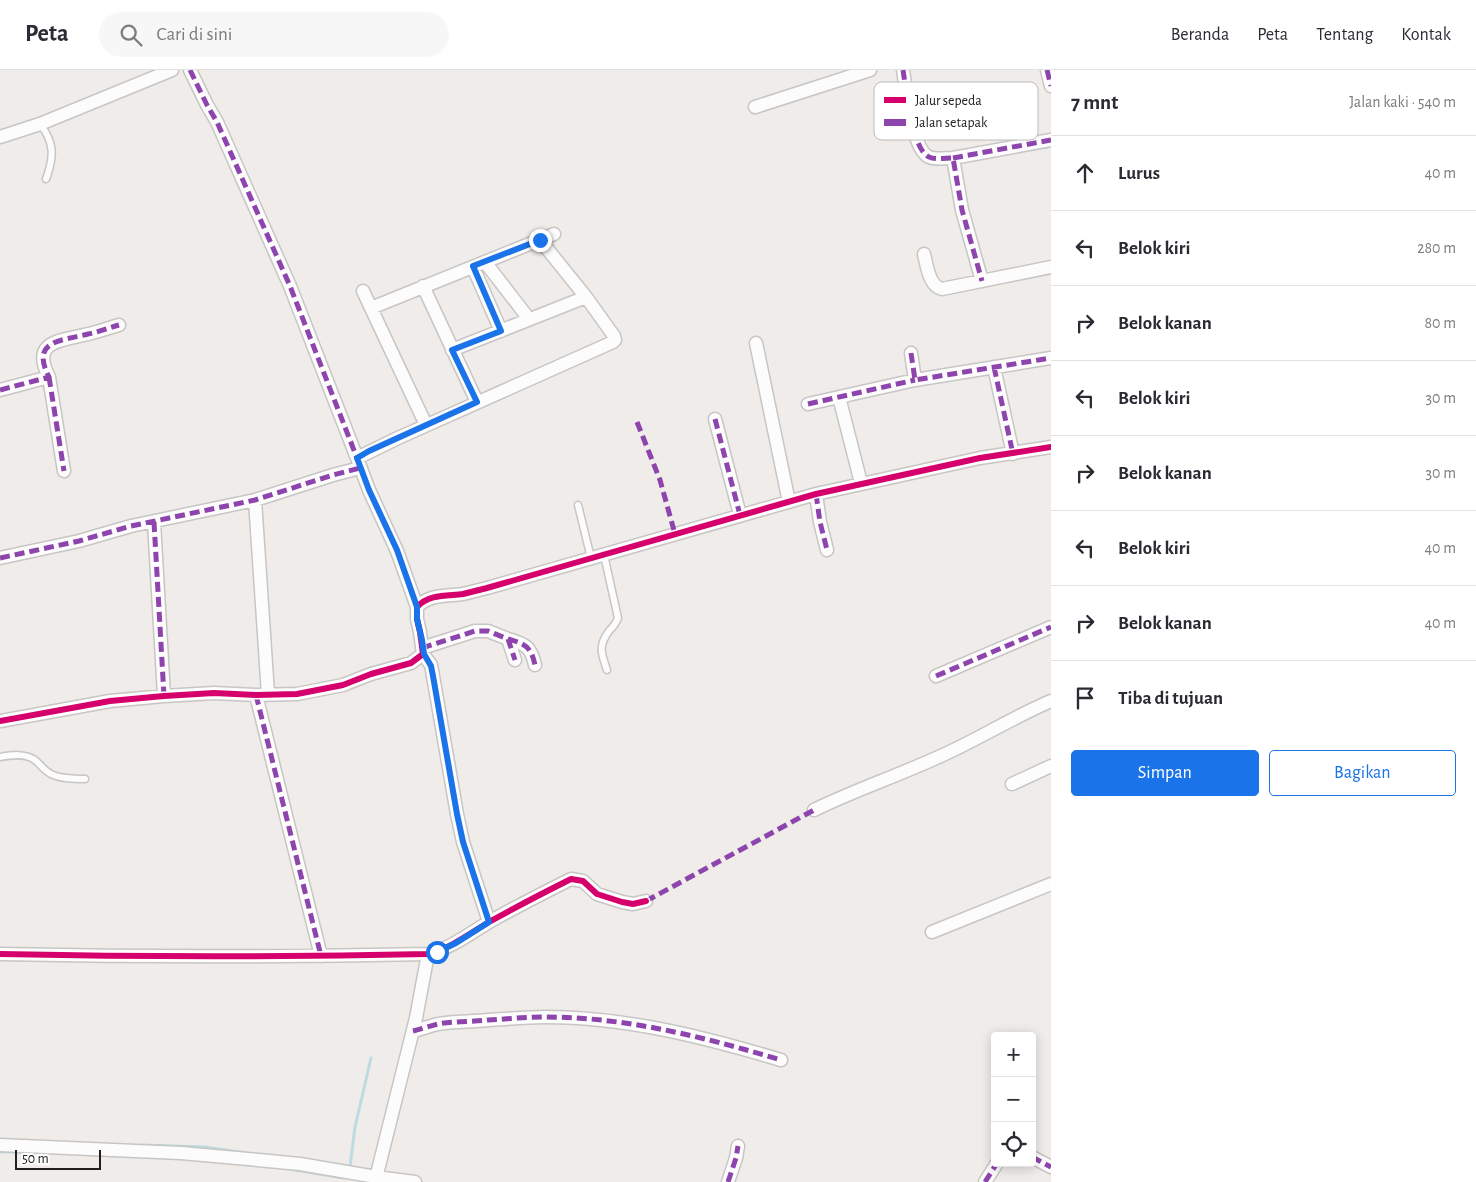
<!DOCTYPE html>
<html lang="id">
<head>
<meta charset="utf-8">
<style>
	:root { --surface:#fff; --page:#f7f7f7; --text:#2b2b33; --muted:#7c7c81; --line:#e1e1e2; --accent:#1a73e8 }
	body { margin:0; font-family:"Alegreya Sans",sans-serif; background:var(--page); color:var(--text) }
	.controls { position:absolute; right:15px; bottom:15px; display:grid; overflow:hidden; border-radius:5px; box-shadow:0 2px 12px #0003 }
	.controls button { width:45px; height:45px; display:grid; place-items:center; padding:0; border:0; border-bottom:1px solid var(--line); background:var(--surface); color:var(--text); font:25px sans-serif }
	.scale { position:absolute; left:15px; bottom:12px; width:86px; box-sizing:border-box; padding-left:5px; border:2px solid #202020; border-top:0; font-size:14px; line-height:18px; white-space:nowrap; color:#202020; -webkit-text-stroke:4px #fff; paint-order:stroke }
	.stop { position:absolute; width:15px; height:15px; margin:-11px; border:4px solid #1a73e8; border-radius:50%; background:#fff }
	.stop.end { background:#1a73e8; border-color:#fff; box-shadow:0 1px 5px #0008 }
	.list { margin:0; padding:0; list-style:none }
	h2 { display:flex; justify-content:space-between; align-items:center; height:65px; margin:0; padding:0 20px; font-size:21px }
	h2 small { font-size:16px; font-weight:400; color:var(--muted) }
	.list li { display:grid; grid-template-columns:32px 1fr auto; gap:15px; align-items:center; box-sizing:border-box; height:75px; padding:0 20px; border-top:1px solid var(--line) }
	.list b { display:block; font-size:19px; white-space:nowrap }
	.list em { font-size:16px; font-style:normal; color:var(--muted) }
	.actions { display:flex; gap:10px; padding:15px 20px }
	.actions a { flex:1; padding:11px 0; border:1px solid var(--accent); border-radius:5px; text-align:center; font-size:18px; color:var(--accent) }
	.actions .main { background:var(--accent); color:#fff }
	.icon { flex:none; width:28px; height:28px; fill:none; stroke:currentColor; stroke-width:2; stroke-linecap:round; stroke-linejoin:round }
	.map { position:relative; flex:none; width:1051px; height:1112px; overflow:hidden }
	header { display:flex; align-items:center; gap:30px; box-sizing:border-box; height:70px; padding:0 25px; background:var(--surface); border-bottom:1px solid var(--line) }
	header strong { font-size:24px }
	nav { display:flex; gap:28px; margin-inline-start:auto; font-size:18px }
	.search { width:350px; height:45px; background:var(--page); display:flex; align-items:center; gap:12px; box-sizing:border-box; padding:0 18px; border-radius:28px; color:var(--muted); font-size:19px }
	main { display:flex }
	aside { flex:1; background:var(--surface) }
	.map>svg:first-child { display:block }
</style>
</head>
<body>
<header>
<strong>Peta</strong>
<div class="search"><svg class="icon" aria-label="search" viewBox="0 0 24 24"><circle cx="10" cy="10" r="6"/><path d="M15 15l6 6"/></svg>Cari di sini</div>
<nav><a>Beranda</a><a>Peta</a><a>Tentang</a><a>Kontak</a></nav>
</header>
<main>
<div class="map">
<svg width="1051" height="1112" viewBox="0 0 1051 1112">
	<rect width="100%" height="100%" fill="#efece9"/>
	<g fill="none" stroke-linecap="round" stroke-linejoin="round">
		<!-- stream -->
		<path stroke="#bddbe1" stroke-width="3" d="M143,1075L205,1077L246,1083
			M0,1082H27
			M349,1097H350L355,1057L371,988
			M290,1099L343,1108"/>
		<defs>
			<path id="service" d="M40,54C55,73 54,87 46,109
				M578,435L591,488
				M604,485L618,548C616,554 613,557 609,561C598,576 601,583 607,600
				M0,687C11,685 25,683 35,690C41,695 45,702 53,705C63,709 75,709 85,709"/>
			<path id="minor" d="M190,0L207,35L217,52L290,216L357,388
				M903,0C906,18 912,80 929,87C936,90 945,88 953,88L962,140L982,211
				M1047,0L1051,16
				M755,37L870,0
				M0,67L40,54L172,0
				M953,88L1051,70
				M924,184C927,196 929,216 942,219L1051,197
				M485,192L529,249
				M473,197L501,261
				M423,216L477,332
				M363,221L426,355
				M371,238L554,164
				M756,273L789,432
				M452,280L586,227
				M911,283L915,310L1051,288
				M994,297L1013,384
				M49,307L64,401
				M0,320L49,307C30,270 61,271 88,264C98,262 108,258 119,255
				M839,327L861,413
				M808,334L915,310
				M715,349L740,445
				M816,424L820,452L827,480
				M255,430L268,624
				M154,452L164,626
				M0,488L79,471L131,456L255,430L333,405L360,398
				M417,537L397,481L369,420L357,388L398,368L613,272L615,270L614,266L586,227L540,170
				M508,569C526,574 531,577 535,595
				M422,578L475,561H488L508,569L515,590
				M423,584L431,595L433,606L457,744L463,772L489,852
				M936,606L1051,557
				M256,625L321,886
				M0,651L110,631L164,626L214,623L256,625L297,624L343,615L371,604L411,593L423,584L420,562L417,549V537C429,524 446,526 463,524C471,522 479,520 487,518L816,424L980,388L1051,377
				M1012,714L1051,696
				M814,740C853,721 894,707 934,689C974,672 1011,648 1051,631
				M932,862L1051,814
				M0,884C143,887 285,887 428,884C451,878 469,864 489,852C516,837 543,823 571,809L583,811L597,824L622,832L633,834L646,831
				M413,961C421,959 430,956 438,954C454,951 472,952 488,950C507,949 526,947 545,947C626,947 704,967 781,990
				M0,1075L181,1083L237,1088L300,1094L376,1107L415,1112
				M1032,1087L1051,1097
				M375,1112L416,948L428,884
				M728,1112L736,1088L738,1076
				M985,1112L997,1093"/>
		</defs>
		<!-- service casing -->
		<use href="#service" stroke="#c7c6c5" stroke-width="9"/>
		<!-- minor casing -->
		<use href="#minor" stroke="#c7c6c5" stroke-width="15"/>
		<!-- service -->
		<use href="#service" stroke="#fdfcfc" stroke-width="6"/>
		<!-- minor -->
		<use href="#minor" stroke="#fdfcfc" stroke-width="12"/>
		<!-- quiet -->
		<path stroke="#8e44ad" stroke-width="5" stroke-dasharray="10 5" stroke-linecap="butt" d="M190,0L207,35L217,52L290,216L357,388
			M903,0C906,18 912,80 929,87C936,90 945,88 953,88L962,140L982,211
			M1047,0L1051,16
			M953,88L1051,70
			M911,283L915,310L1051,288
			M994,297L1013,384
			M49,307L64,401
			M0,320L49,307C30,270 61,271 88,264C98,262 108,258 119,255
			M808,334L915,310
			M715,349L740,445
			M637,352L660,410L675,464
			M816,424L820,452L827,480
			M154,452L164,626
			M0,488L79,471L131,456L255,430L333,405L360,398
			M508,569C526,574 531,577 535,595
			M422,578L475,561H488L508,569L515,590
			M936,606L1051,557
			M256,625L321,886
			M646,831L814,740
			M413,961C421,959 430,956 438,954C454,951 472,952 488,950C507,949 526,947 545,947C626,947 704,967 781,990
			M1032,1087L1051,1097
			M728,1112L736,1088L738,1076
			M985,1112L997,1093"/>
		<defs>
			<path id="cycleway" d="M0,651L110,631L164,626L214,623L256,625L297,624L343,615L371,604L411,593L423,584L420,562L417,549V537C429,524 446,526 463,524C471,522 479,520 487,518L816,424L980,388L1051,377
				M0,884C143,887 285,887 428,884C451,878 469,864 489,852C516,837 543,823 571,809L583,811L597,824L622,832L633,834L646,831"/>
		</defs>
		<!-- cycleway casing -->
		<use href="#cycleway" stroke="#fff" stroke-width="9"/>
		<!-- cycleway -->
		<use href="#cycleway" stroke="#d6006c" stroke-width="6"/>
	</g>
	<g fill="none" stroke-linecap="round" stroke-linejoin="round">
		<!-- route -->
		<path stroke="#1a73e8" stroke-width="6" d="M437,882L456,873L489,852L463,772L457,744L433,606L431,596L424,584L422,570L417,549V537L397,480L369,420L357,388L369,381L477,332L452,280L501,261L473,196L540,170"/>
	</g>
	<!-- legend -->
	<rect x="874" y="12" width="164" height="58" rx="8" fill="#fff" stroke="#bcbcbc" stroke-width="1"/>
	<rect x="884" y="27" width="22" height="6" fill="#d6006c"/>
	<rect x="884" y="49" width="22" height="7" fill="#8e44ad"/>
	<g font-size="14" fill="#202020">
		<text x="915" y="35">Jalur sepeda</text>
		<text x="915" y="57">Jalan setapak</text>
	</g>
</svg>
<div class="controls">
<button>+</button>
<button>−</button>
<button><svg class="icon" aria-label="locate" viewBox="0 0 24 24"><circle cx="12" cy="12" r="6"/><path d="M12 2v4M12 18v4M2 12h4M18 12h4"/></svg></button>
</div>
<div class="scale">50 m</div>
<div class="stop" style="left:437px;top:882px"></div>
<div class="stop end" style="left:540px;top:170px"></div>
</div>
<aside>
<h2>7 mnt<small>Jalan kaki · 540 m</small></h2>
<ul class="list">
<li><svg class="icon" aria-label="ahead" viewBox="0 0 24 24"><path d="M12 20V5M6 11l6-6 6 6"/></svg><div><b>Lurus</b></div><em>40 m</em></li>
<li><svg class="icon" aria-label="left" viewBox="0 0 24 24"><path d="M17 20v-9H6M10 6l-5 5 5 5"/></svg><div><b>Belok kiri</b></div><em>280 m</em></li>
<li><svg class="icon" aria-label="right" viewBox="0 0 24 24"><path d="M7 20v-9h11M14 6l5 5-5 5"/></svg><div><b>Belok kanan</b></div><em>80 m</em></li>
<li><svg class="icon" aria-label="left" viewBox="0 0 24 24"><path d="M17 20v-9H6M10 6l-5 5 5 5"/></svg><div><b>Belok kiri</b></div><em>30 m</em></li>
<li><svg class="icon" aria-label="right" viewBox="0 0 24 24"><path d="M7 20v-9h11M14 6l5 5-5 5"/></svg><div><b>Belok kanan</b></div><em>30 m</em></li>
<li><svg class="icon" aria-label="left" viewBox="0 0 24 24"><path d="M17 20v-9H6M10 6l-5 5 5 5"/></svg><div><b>Belok kiri</b></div><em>40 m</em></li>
<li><svg class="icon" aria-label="right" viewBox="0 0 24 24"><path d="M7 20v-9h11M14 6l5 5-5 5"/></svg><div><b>Belok kanan</b></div><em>40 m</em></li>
<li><svg class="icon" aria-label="arrive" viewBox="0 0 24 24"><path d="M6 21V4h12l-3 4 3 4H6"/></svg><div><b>Tiba di tujuan</b></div></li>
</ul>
<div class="actions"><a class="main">Simpan</a><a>Bagikan</a></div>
</aside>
</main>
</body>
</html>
